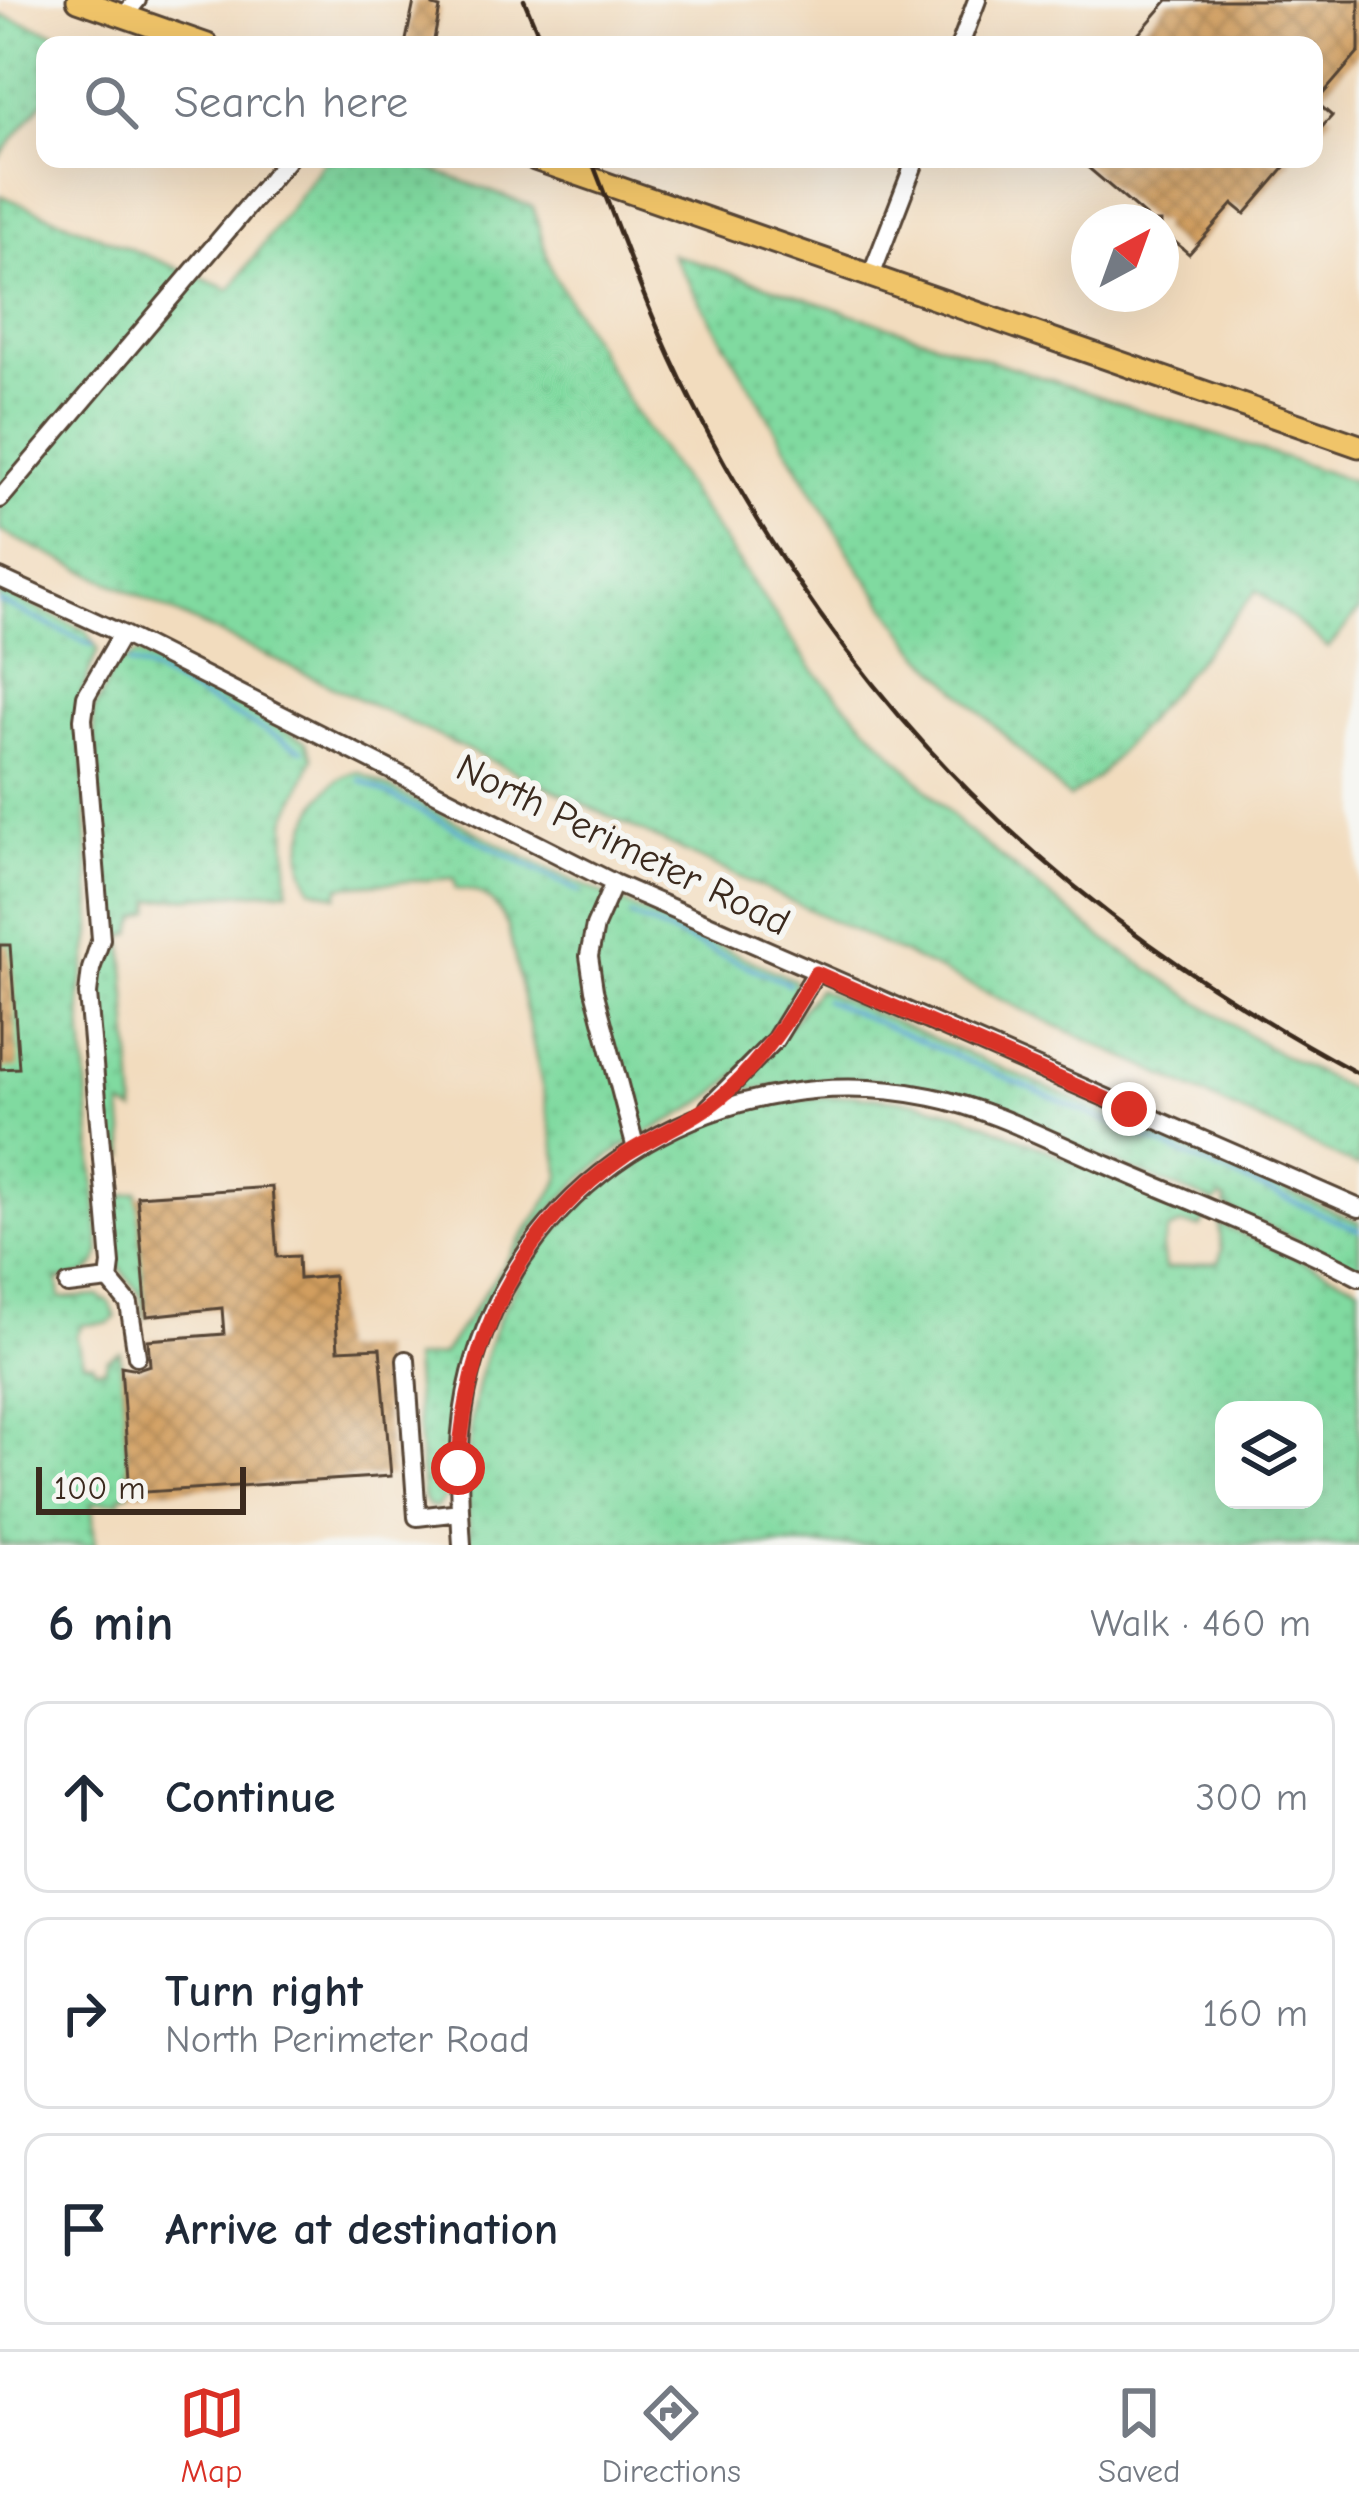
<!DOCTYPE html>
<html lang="en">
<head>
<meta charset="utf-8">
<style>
	:root { --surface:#fff; --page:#f2f2f3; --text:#1f2937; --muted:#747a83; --line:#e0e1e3; --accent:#d93025 }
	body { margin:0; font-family:"Comic Neue",sans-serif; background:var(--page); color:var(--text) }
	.controls { position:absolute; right:36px; bottom:36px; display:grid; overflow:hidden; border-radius:24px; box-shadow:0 12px 48px #0002 }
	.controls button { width:108px; height:108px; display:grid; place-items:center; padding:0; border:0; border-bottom:3px solid var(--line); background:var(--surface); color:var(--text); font:60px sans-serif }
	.compass { position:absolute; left:1071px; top:204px; width:108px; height:108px; border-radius:50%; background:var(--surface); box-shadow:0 12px 48px #0002; rotate:41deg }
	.scale { position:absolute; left:36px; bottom:30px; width:210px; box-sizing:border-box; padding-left:12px; border:6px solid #3b2a1e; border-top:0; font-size:33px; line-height:42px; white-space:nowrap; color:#3b2a1e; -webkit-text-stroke:9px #f6f6f2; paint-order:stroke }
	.stop { position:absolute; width:36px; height:36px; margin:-27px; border:9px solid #d93025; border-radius:50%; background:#fff }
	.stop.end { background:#d93025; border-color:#fff; box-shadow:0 3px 12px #0008 }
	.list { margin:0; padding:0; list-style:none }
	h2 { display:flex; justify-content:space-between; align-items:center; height:156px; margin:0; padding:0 48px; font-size:51px }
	h2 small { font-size:39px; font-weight:400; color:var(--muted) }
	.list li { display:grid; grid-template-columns:78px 1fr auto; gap:36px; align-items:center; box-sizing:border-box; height:192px; margin:0 24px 24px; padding:0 24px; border:3px solid var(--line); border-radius:24px }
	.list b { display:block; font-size:45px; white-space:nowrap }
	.list p { margin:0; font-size:39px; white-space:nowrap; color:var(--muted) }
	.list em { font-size:39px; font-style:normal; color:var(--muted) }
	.icon { flex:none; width:66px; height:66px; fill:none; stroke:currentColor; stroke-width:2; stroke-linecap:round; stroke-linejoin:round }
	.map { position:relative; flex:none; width:1359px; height:1545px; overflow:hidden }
	.search { position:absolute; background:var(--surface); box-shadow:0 12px 48px #0002; left:36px; right:36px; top:36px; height:132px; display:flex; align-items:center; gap:30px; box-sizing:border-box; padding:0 42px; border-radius:24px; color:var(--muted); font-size:45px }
	.sheet { height:804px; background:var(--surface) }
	nav { display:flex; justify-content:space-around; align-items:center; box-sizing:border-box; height:168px; border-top:3px solid var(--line); background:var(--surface); font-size:33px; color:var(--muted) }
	nav a { display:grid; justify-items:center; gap:6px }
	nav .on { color:var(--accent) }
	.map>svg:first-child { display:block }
</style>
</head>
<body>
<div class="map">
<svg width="1359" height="1545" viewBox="0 0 1359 1545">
	<defs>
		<pattern id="grass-dots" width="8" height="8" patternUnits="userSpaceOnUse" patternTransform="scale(3)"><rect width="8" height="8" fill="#80daa0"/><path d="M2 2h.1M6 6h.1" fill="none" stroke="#70bb89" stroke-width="1.8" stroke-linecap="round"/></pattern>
		<pattern id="building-cross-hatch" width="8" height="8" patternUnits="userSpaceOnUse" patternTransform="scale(3)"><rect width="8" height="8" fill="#d19e5f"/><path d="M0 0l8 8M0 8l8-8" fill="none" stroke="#ab814e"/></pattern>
	</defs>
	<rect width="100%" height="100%" fill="#f6f6f2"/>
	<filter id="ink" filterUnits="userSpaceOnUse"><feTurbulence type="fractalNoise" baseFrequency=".00833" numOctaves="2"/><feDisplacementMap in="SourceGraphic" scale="24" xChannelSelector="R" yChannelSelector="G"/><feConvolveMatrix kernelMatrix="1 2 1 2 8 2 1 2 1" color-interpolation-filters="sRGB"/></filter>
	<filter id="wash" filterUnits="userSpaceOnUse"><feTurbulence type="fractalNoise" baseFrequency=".004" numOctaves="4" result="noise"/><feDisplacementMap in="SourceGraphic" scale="48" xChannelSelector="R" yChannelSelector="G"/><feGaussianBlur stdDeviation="2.7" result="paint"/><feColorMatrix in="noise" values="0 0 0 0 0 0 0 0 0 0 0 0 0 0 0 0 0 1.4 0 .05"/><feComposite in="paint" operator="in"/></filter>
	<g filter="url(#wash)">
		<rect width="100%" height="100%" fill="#f2dcbe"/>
		<!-- grass -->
		<path fill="url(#grass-dots)" stroke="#5e825f" stroke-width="3" fill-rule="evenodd" d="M0,15L88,44L45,45V99L0,156Z
			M326,159H403L533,207L551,270L635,413L814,671L963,827L1105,940L1267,1047L1359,1094V1167L0,531V195L230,290Z
			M672,254L1359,483V611L1328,648L1257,590L1098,777L1069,798L920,653L854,561Z
			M0,592L87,631L98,650L80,697L92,928L80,997L100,1251C94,1277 80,1275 58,1280L60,1298L98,1296L110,1303L116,1317L109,1323L82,1325L76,1336L83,1362L93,1363L95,1369H105L107,1360L120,1352L130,1493L120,1496V1501L92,1503L95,1545H0Z
			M138,654L305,741L313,758L286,821L288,890L152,900L151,911L137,918L132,933L123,936L135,1112L122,1106L126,1156L109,1144L98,1002L108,926L93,713L115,666Z
			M359,772L546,868L794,980L798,995C771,1035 742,1077 701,1103C676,1120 647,1130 621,1148C506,1228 449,1355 450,1493L436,1508L428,1506L423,1496L413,1359L442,1355L555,1189L561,1175L508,927C497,903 484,889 456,889L454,878L340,886L337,896L311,888C305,875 300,863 302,849C305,819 327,775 359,772Z
			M818,989L1359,1222V1268L1225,1207L1226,1200L1221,1197L1215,1203L935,1090L874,1080L831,1079L751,1090L746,1085L748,1078Z
			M854,1095L916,1102L963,1114L1206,1218L1200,1227L1181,1225L1168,1230L1162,1248L1165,1269L1219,1262L1222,1250L1219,1224L1359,1286V1545H470C457,1388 493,1265 623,1168C664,1138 713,1113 763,1103C792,1098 824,1098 854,1095ZM1224,1410H1314V1500H1224Z
			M137,1192L147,1316L145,1318L140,1294L118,1265L114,1207L124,1195Z"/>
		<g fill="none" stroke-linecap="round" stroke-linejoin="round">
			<!-- stream -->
			<path stroke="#56a3cf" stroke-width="4.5" d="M0,602L92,645
				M129,664L145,668L302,750
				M360,780L580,892
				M631,916L789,984
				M825,1000L1359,1230"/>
		</g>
		<g id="blocks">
			<!-- building -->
			<path fill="url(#building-cross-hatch)" d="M421,0H434L433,6L440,8L433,45H405L414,2Z
				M1168,0H1359V52L1316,102L1332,116L1314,136V45H1129Z
				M1078,159H1292L1245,214L1233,204L1189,254L1161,230V222H1152Z
				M0,945H10L19,1068L0,1069Z
				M272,1187L277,1257L298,1256L299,1279L333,1276L338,1350L380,1348L391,1476L130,1493L121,1366L138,1369L150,1365L148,1340L224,1334L222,1308L147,1316L137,1196Z"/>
		</g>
	</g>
	<g filter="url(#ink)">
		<use href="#blocks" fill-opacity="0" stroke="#564536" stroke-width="3"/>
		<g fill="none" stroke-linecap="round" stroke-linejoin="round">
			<defs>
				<path id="minor" d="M124,16L137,0
					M960,45L977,0
					M871,276L916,159
					M0,499L288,159
					M0,578L122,634L614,883L1359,1208
					M122,634L86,696L83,719L101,939L91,969L88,994L111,1264L109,1280L129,1304L137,1356
					M614,883L595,926L589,956L594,990L636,1149
					M709,1107L775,1040L816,973
					M68,1285L109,1280
					M406,1360L417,1517L460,1512
					M462,1545C458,1486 456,1431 471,1373C525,1169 729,1056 931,1097C992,1109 1052,1142 1109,1166C1192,1202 1279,1235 1359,1277"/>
				<path id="major" d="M78,0L207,45
					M535,159L1359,446"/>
			</defs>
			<!-- minor casing -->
			<use href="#minor" stroke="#564536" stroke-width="22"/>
			<!-- major casing -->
			<use href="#major" stroke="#564536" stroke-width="27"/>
			<!-- minor -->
			<use href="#minor" stroke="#fff" stroke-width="16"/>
			<!-- major -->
			<use href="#major" stroke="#f0c469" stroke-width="21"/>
			<!-- rail -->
			<path stroke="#3b2a1e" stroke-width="4.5" d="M524,0L543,45
				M591,159C623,240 652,324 692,402C850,712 1055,910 1359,1074"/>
		</g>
	</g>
	<g fill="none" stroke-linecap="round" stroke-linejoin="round" filter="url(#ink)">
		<!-- route -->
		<path stroke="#d93025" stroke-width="15" d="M458,1468C467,1340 517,1229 626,1154C660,1132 698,1119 728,1091C764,1057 791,1016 816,973L1129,1109"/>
	</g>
	<g text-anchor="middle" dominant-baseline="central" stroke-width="12" stroke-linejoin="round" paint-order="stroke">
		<!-- street labels -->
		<g font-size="39" fill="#3b2a1e" stroke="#f6f6f2">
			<text transform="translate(623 845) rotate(26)">North Perimeter Road</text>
		</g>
	</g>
</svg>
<div class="controls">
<button><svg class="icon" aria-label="layers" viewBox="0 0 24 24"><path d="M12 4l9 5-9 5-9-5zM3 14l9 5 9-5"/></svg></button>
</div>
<svg class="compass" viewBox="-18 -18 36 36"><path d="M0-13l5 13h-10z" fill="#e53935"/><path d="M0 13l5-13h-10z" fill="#747a83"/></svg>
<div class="scale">100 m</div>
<div class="stop" style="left:458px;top:1468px"></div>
<div class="stop end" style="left:1129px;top:1109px"></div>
<div class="search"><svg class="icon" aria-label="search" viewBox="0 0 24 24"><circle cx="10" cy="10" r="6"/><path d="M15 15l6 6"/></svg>Search here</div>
</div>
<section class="sheet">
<h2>6 min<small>Walk · 460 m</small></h2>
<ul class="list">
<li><svg class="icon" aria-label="ahead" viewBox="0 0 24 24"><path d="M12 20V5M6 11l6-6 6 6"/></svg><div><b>Continue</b></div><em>300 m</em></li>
<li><svg class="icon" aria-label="right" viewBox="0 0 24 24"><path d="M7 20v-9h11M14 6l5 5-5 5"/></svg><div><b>Turn right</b><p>North Perimeter Road</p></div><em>160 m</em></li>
<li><svg class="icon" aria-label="arrive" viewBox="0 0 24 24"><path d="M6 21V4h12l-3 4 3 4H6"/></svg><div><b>Arrive at destination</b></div></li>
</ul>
</section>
<nav>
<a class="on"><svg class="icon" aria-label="map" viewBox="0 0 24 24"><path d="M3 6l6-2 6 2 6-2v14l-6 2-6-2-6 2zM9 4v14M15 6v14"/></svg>Map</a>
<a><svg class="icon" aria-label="directions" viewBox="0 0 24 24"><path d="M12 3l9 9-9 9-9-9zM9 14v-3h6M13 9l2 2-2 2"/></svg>Directions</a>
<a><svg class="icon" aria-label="saved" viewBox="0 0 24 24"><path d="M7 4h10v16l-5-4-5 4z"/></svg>Saved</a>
</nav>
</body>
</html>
